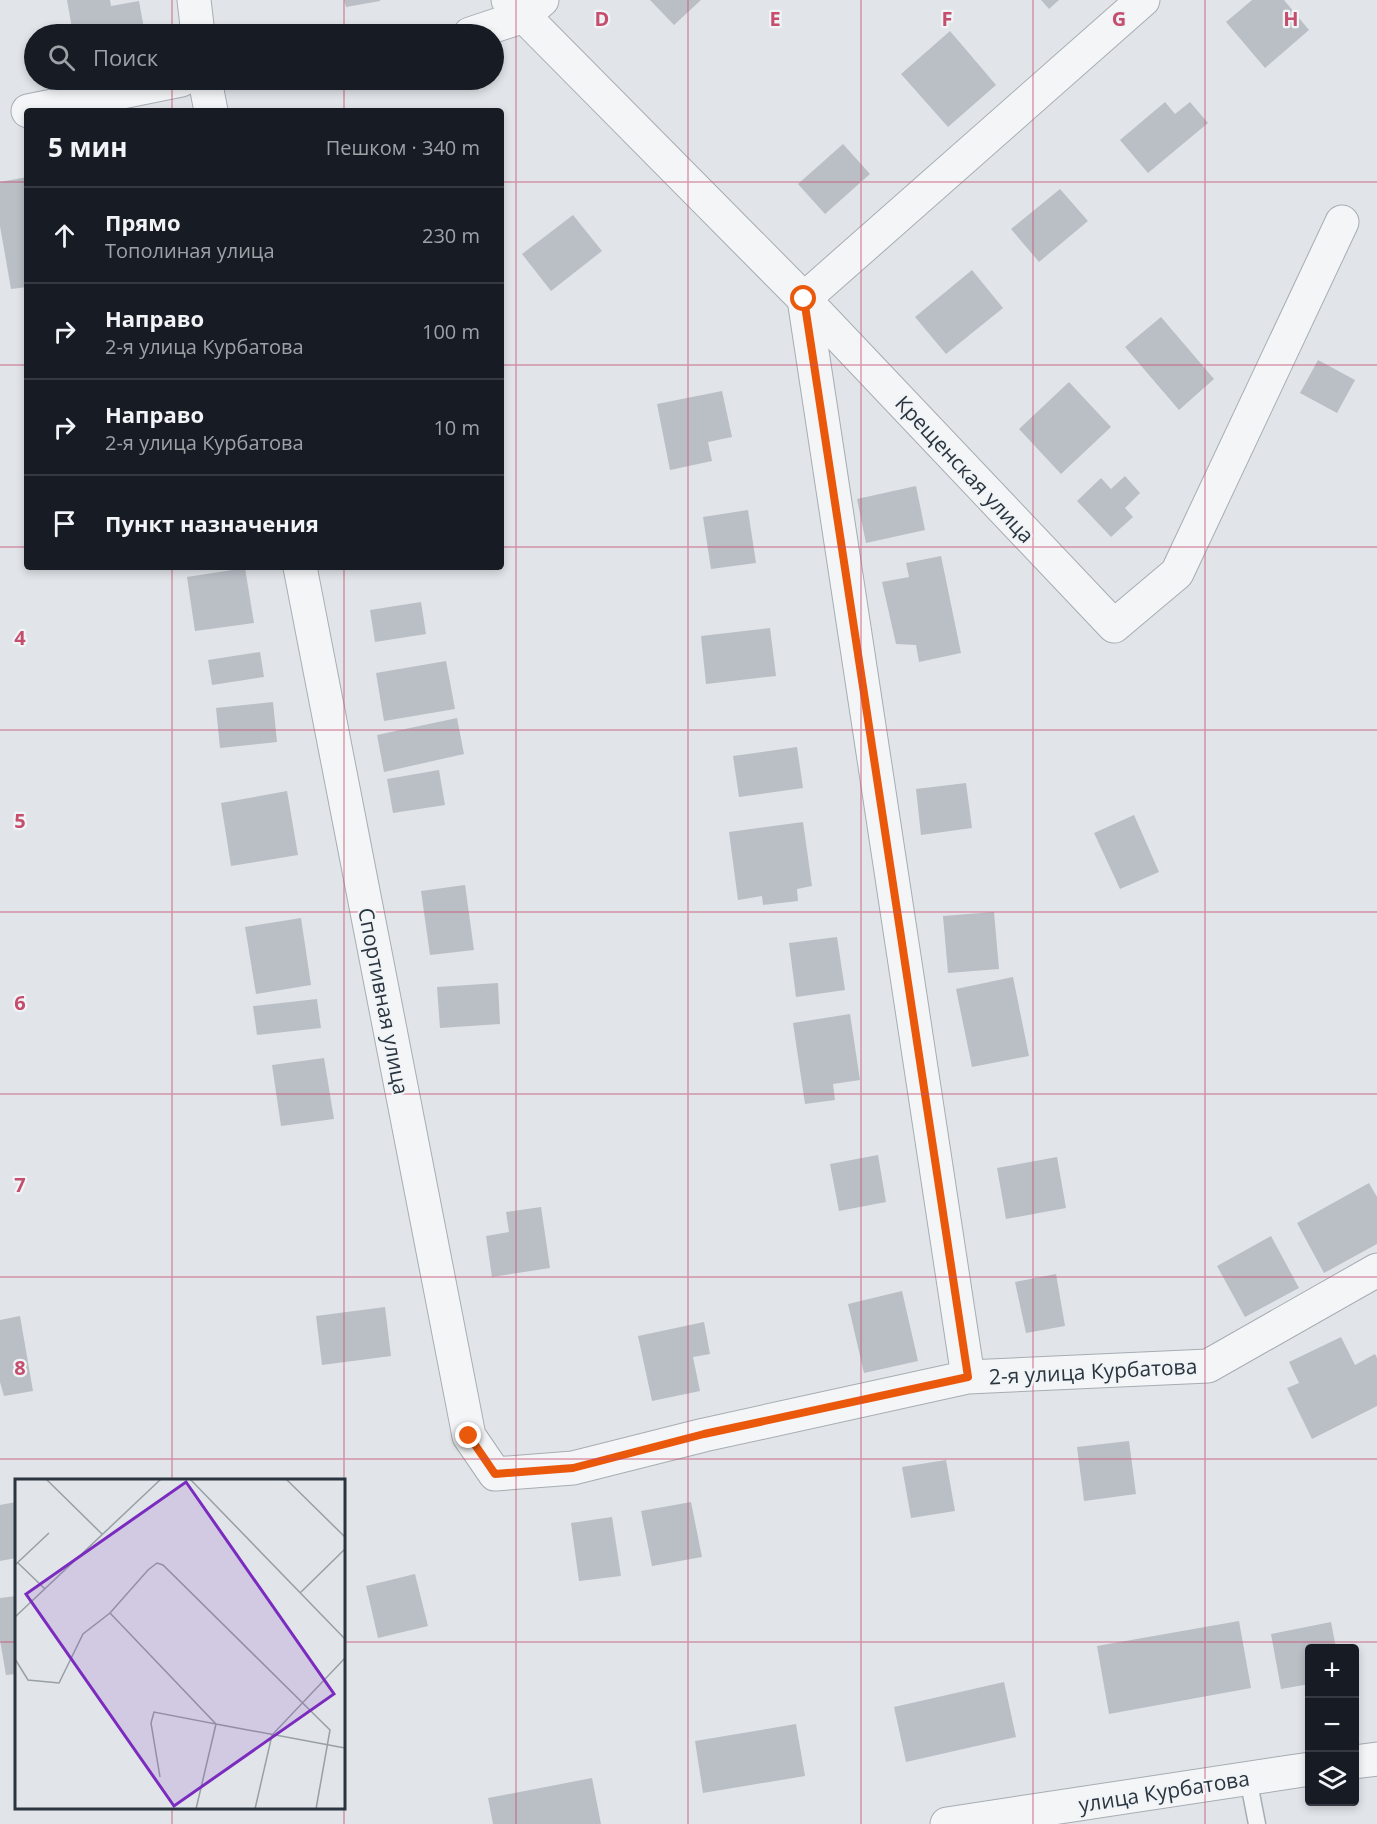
<!DOCTYPE html>
<html lang="ru">
<head>
<meta charset="utf-8">
<style>
	:root { --surface:#171b24; --page:#242831; --text:#f1f3f6; --muted:#9ea1a6; --line:#363941 }
	body { margin:0; font-family:"Open Sans",sans-serif; background:var(--page); color:var(--text) }
	.controls { position:absolute; right:18px; bottom:18px; display:grid; overflow:hidden; border-radius:6px; box-shadow:0 3px 9px #0003 }
	.controls button { width:54px; height:54px; display:grid; place-items:center; padding:0; border:0; border-bottom:2px solid var(--line); background:var(--surface); color:var(--text); font:30px sans-serif }
	.stop { position:absolute; width:18px; height:18px; margin:-14px; border:4px solid #ea580c; border-radius:50%; background:#fff }
	.stop.end { background:#ea580c; border-color:#fff; box-shadow:0 2px 6px #0008 }
	.list { margin:0; padding:0; list-style:none }
	h2 { display:flex; justify-content:space-between; align-items:center; height:78px; margin:0; padding:0 24px; font-size:26px }
	h2 small { font-size:20px; font-weight:400; color:var(--muted) }
	.list li { display:grid; grid-template-columns:39px 1fr auto; gap:18px; align-items:center; box-sizing:border-box; height:96px; padding:0 24px; border-top:2px solid var(--line) }
	.list b { display:block; font-size:22px; white-space:nowrap }
	.list p { margin:0; font-size:20px; white-space:nowrap; color:var(--muted) }
	.list em { font-size:20px; font-style:normal; color:var(--muted) }
	.icon { flex:none; width:33px; height:33px; fill:none; stroke:currentColor; stroke-width:2; stroke-linecap:round; stroke-linejoin:round }
	.map { position:relative; flex:none; width:1377px; height:1824px; overflow:hidden }
	.search { position:absolute; background:var(--surface); box-shadow:0 3px 9px #0003; left:24px; top:24px; width:480px; height:66px; display:flex; align-items:center; gap:15px; box-sizing:border-box; padding:0 21px; border-radius:33px; color:var(--muted); font-size:22px }
	.panel { position:absolute; background:var(--surface); box-shadow:0 3px 9px #0003; left:24px; top:108px; width:480px; height:462px; border-radius:6px }
	.map>svg:first-child { display:block }
</style>
</head>
<body>
<div class="map">
<svg width="1377" height="1824" viewBox="0 0 1377 1824">
	<rect width="100%" height="100%" fill="#e1e5e9"/>
	<!-- building -->
	<path fill="#b9bfc5" d="M67,0H110L111,6L139,1L145,34H73Z
		M344,0H380V1L346,7Z
		M650,0H701L674,25Z
		M1041,0H1059L1049,9Z
		M1252,0H1284L1309,30L1265,68L1226,22Z
		M950,31L996,85L948,127L901,74Z
		M1165,102L1175,114L1190,102L1208,123L1148,173L1120,140Z
		M843,144L870,174L825,214L798,184Z
		M27,177V287L11,289L0,226V182Z
		M1060,189L1088,221L1039,262L1011,229Z
		M573,215L602,251L551,291L522,254Z
		M972,270L1003,308L946,354L915,317Z
		M1161,317L1214,379L1179,410L1125,347Z
		M1318,360L1355,380L1337,413L1300,393Z
		M1069,382L1111,427L1061,474L1019,429Z
		M722,391L732,437L708,442L712,461L670,470L657,404Z
		M1125,476L1140,493L1125,508L1133,517L1111,537L1077,501L1101,478L1111,489Z
		M916,486L925,530L866,543L857,499Z
		M748,510L756,563L711,569L703,517Z
		M941,556L961,653L919,662L916,645L896,644L882,582L909,577L906,563Z
		M245,568L254,623L195,631L187,577Z
		M421,602L426,634L375,642L370,610Z
		M770,628L776,676L706,684L701,636Z
		M260,652L264,677L212,685L208,660Z
		M446,661L455,709L384,721L376,673Z
		M273,702L277,742L220,748L216,708Z
		M457,718L464,754L384,772L377,735Z
		M797,747L803,788L739,797L733,756Z
		M439,770L445,805L393,813L387,779Z
		M966,783L972,828L921,835L916,789Z
		M287,791L298,855L231,866L221,803Z
		M1134,815L1159,872L1120,889L1094,833Z
		M803,822L812,886L797,889L798,901L763,905L762,896L738,900L729,832Z
		M465,885L474,950L430,955L421,891Z
		M994,912L999,969L948,973L943,916Z
		M301,918L311,985L256,994L245,927Z
		M837,937L845,990L796,997L789,943Z
		M1013,977L1029,1056L972,1067L956,989Z
		M498,983L500,1024L440,1028L437,987Z
		M317,999L321,1028L257,1035L253,1006Z
		M850,1014L860,1080L833,1084L835,1100L805,1104L793,1023Z
		M324,1058L334,1119L281,1126L272,1065Z
		M878,1155L886,1202L839,1211L830,1164Z
		M1057,1157L1066,1208L1006,1219L997,1168Z
		M1369,1183L1377,1197V1244L1324,1273L1297,1223Z
		M541,1207L550,1268L492,1277L486,1236L509,1232L506,1212Z
		M1271,1236L1299,1288L1245,1317L1217,1266Z
		M1056,1274L1065,1326L1026,1333L1015,1282Z
		M902,1291L918,1361L864,1373L848,1304Z
		M385,1307L391,1356L322,1365L316,1316Z
		M20,1316L33,1391L4,1396L0,1382V1320Z
		M704,1322L710,1354L693,1357L700,1391L652,1401L638,1336Z
		M1341,1337L1355,1365L1375,1354L1377,1358V1406L1312,1439L1287,1388L1299,1383L1289,1362Z
		M1129,1441L1136,1494L1084,1501L1077,1447Z
		M946,1460L955,1511L911,1518L902,1467Z
		M16,1502V1558L0,1561V1505Z
		M691,1502L702,1557L652,1566L641,1511Z
		M612,1517L621,1576L579,1581L571,1523Z
		M415,1574L428,1626L378,1638L366,1586Z
		M16,1596V1674L6,1675L0,1640V1598Z
		M1239,1621L1251,1688L1109,1714L1097,1646Z
		M1331,1622L1336,1648H1310V1684L1281,1689L1271,1634Z
		M1004,1682L1016,1737L906,1762L894,1707Z
		M796,1724L805,1776L703,1793L695,1741Z
		M592,1778L601,1824H493L488,1798Z"/>
	<g fill="none" stroke-linecap="round" stroke-linejoin="round">
		<defs>
			<path id="lane" d="M1248,1778L1257,1824"/>
			<path id="street" d="M194,0L198,34
				M508,0L804,299L968,1377
				M1143,0L804,299L1114,626L1177,573L1342,222
				M470,34L524,16L542,0
				M205,80L211,111
				M28,111L181,80
				M300,567L469,1436L495,1474L573,1468L704,1435L968,1377L1208,1366L1377,1270
				M1354,1762L1377,1759
				M947,1824L1310,1769"/>
		</defs>
		<!-- lane casing -->
		<use href="#lane" stroke="#a6adb3" stroke-width="19"/>
		<!-- street casing -->
		<use href="#street" stroke="#a6adb3" stroke-width="35"/>
		<!-- lane -->
		<use href="#lane" stroke="#f4f5f7" stroke-width="16"/>
		<!-- street -->
		<use href="#street" stroke="#f4f5f7" stroke-width="33"/>
	</g>
	<g fill="none" stroke-linecap="round" stroke-linejoin="round">
		<!-- route -->
		<path stroke="#ea580c" stroke-width="8" d="M469,1436L495,1474L573,1468L704,1434L968,1377L804,299"/>
	</g>
	<!-- grid -->
	<path fill="none" stroke="#c64e6d" stroke-width="1.5" stroke-opacity="0.55" d="M172,0V34M344,0V34M516,0V1824M688,0V1824M861,0V1824M1033,0V1824M1205,0V1824M172,80V111M344,80V111M0,182H27M501,182H1377M0,365H27M501,365H1377M0,547H27M501,547H1377M172,567V1480M344,567V1824M0,730H1377M0,912H1377M0,1094H1377M0,1277H1377M0,1459H1377M0,1642H16M344,1642H1377M172,1808V1824"/>
	<g text-anchor="middle" dominant-baseline="central" stroke-width="4.5" stroke-linejoin="round" paint-order="stroke">
		<!-- street labels -->
		<g font-size="21" fill="#2a3540" stroke="#f1f4f6">
			<text transform="translate(965 469) rotate(47)">Крещенская улица</text>
			<text transform="translate(384 1001) rotate(79)">Спортивная улица</text>
			<text transform="translate(1093 1371) rotate(-3)">2-я улица Курбатова</text>
			<text transform="translate(1164 1791) rotate(-9)">улица Курбатова</text>
		</g>
	</g>
	<!-- overview -->
	<g transform="translate(15 1479)">
		<rect width="330" height="330" fill="#e1e5e9"/>
		<path fill="none" stroke="#989fa5" stroke-width="1.5" d="M31,0L87,55M175,0L330,160M271,0L330,58M2,83L30,110M0,86L34,54M285,114L330,70M95,134L201,245L330,269M0,138L146,0M0,180L13,201L44,204L68,155L95,134L133,91L142,84L148,86L315,251L301,330M145,298L136,244L139,233L201,245L181,330M240,330L257,256L330,179"/>
		<path fill="#7b2cbf" fill-opacity="0.15" stroke="#7b2cbf" stroke-width="3" d="M171,3L319,215L159,327L11,115Z"/>
		<rect width="330" height="330" fill="none" stroke="#2a3540" stroke-width="3"/>
	</g>
	<g font-size="20" text-anchor="middle" font-weight="bold" fill="#c64e6d" stroke="#f1f4f6" stroke-width="4.5" stroke-linejoin="round" paint-order="stroke">
		<text x="602" y="26">D</text>
		<text x="775" y="26">E</text>
		<text x="947" y="26">F</text>
		<text x="1119" y="26">G</text>
		<text x="1291" y="26">H</text>
		<text x="20" y="645">4</text>
		<text x="20" y="828">5</text>
		<text x="20" y="1010">6</text>
		<text x="20" y="1192">7</text>
		<text x="20" y="1375">8</text>
	</g>
</svg>
<div class="controls">
<button>+</button>
<button>−</button>
<button><svg class="icon" aria-label="layers" viewBox="0 0 24 24"><path d="M12 4l9 5-9 5-9-5zM3 14l9 5 9-5"/></svg></button>
</div>
<div class="stop" style="left:804px;top:299px"></div>
<div class="stop end" style="left:469px;top:1436px"></div>
<div class="search"><svg class="icon" aria-label="search" viewBox="0 0 24 24"><circle cx="10" cy="10" r="6"/><path d="M15 15l6 6"/></svg>Поиск</div>
<section class="panel">
<h2>5 мин<small>Пешком · 340 m</small></h2>
<ul class="list">
<li><svg class="icon" aria-label="ahead" viewBox="0 0 24 24"><path d="M12 20V5M6 11l6-6 6 6"/></svg><div><b>Прямо</b><p>Тополиная улица</p></div><em>230 m</em></li>
<li><svg class="icon" aria-label="right" viewBox="0 0 24 24"><path d="M7 20v-9h11M14 6l5 5-5 5"/></svg><div><b>Направо</b><p>2-я улица Курбатова</p></div><em>100 m</em></li>
<li><svg class="icon" aria-label="right" viewBox="0 0 24 24"><path d="M7 20v-9h11M14 6l5 5-5 5"/></svg><div><b>Направо</b><p>2-я улица Курбатова</p></div><em>10 m</em></li>
<li><svg class="icon" aria-label="arrive" viewBox="0 0 24 24"><path d="M6 21V4h12l-3 4 3 4H6"/></svg><div><b>Пункт назначения</b></div></li>
</ul>
</section>
</div>
</body>
</html>
